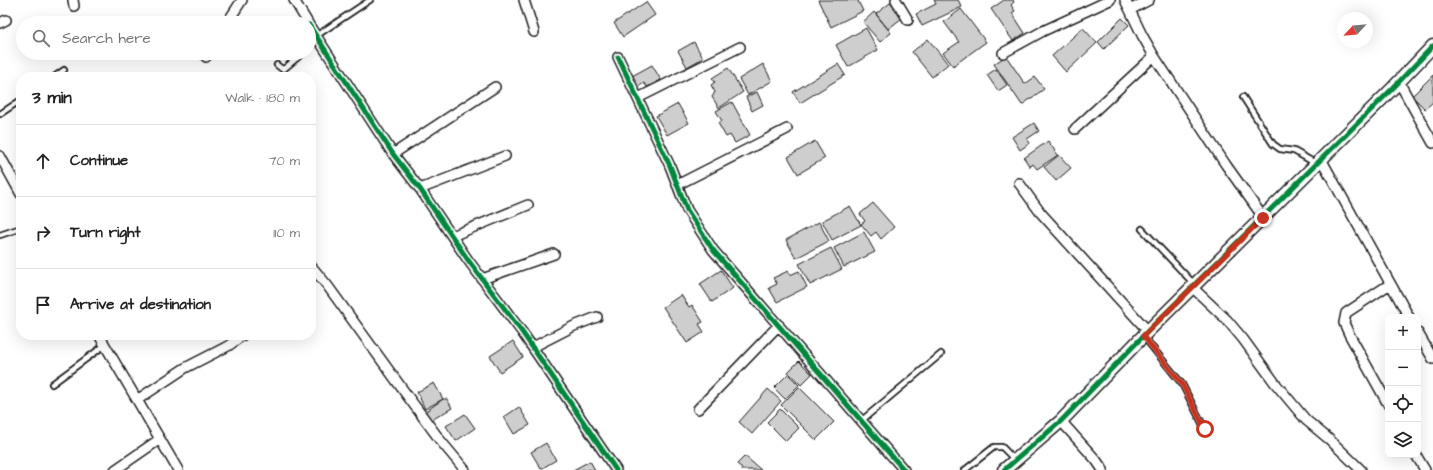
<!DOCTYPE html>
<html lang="en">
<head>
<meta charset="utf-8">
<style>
	:root { --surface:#fff; --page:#f6f6f6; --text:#222; --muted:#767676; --line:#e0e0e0 }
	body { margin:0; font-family:"Architects Daughter",sans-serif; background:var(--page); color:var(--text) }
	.controls { position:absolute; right:12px; bottom:12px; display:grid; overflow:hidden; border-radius:8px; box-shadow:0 4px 16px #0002 }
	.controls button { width:36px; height:36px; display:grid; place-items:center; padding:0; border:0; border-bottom:1px solid var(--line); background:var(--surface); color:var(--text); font:20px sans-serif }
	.compass { position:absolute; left:1337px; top:12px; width:36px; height:36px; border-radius:50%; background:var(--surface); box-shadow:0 4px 16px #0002; rotate:244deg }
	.stop { position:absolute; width:12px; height:12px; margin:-9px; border:3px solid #c8321e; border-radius:50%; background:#fff }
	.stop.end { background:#c8321e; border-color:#fff; box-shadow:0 1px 4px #0008 }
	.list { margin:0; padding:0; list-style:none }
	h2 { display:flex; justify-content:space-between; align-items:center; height:52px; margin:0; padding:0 16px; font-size:17px }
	h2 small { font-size:13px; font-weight:400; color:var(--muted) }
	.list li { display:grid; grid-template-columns:26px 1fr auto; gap:12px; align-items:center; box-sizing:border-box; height:72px; padding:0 16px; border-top:1px solid var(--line) }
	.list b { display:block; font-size:15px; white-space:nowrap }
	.list em { font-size:13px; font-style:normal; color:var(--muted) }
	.icon { flex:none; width:22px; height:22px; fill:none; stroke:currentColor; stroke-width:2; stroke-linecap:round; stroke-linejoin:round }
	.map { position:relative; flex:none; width:1433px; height:470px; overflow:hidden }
	.search { position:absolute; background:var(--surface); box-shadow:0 4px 16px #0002; left:16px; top:16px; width:300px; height:44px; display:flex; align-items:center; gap:10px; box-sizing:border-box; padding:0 14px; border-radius:22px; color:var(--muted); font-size:15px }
	.panel { position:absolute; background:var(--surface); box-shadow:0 4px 16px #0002; left:16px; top:72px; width:300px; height:268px; border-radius:16px }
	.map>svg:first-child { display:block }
</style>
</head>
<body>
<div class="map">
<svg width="1433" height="470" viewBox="0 0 1433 470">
	<rect width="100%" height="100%" fill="#fff"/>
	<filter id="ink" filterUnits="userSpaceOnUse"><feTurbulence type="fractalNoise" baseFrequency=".025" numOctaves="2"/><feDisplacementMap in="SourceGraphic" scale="8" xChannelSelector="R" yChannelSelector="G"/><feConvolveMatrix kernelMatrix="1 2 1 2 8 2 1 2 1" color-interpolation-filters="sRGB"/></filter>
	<g filter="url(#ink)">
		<!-- building -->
		<path fill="#cecece" stroke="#1c1c1c" d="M818,0H859L858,1L863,11L831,27Z
			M934,0H958L962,7L922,26L916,14L936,4Z
			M1004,0H1013L1014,2L1011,5L1015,11L1012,13L1025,33L1013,41L991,9Z
			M646,2L655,15L623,37L614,23Z
			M890,3L902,18L888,29L876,14Z
			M961,9L986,42L953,66L943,53L959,42L944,22Z
			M874,12L891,33L880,42L863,22Z
			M1122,18L1129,25L1104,49L1098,42Z
			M866,28L878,50L848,67L836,45Z
			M1083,28L1097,43L1066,72L1052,56Z
			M928,39L948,64L932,77L912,52Z
			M694,42L703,58L687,67L678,51Z
			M1006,56L1025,84L1035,77L1044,89L1022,105L994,64Z
			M763,64L772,81L748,95L739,79Z
			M838,64L845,75L800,103L793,92Z
			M652,65L661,80L647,87L644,83L638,87L632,76Z
			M728,68L743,92L719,108L712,97L715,92L711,85L715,82L712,78Z
			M996,69L1007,85L998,91L987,75Z
			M1433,75V102L1425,109L1412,96Z
			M757,92L763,105L752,111L746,97Z
			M732,102L750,135L735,143L730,135L726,137L718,123L722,121L716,111Z
			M678,104L689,123L667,135L656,116Z
			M1034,123L1039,131L1027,139L1030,143L1020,150L1012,137Z
			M815,141L825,158L798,174L788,157Z
			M1048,141L1058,155L1037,169L1033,164L1030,167L1024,158Z
			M1059,155L1071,168L1056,181L1044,167Z
			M873,203L894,227L881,239L876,232L871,236L861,224L865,221L860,214Z
			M850,206L861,225L832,240L822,221Z
			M819,222L829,241L796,258L786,240Z
			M864,232L875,252L844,267L834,248Z
			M831,248L842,269L810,285L799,264Z
			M721,270L733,288L712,302L700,284Z
			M788,271L790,275L799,271L807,287L777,302L769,288L777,284L773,278Z
			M681,295L689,307L692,305L703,322L699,324L704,332L687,343L663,307Z
			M513,341L523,357L500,372L490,356Z
			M799,361L812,374L801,385L788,372Z
			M788,374L799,385L785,399L774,388Z
			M434,383L443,399L425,409L417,392Z
			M799,387L834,422L816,440L781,405Z
			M768,389L781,401L752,434L739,422Z
			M443,399H447L452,408L430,421L425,412Z
			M519,407L530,425L514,434L504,417Z
			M780,409L799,428L786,441L767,422Z
			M465,414L475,428L456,441L446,426Z
			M546,443L556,460L541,469L531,452Z
			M745,456L761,470H740L742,468L737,464Z
			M590,461L595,470H573Z"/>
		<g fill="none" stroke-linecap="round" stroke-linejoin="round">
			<defs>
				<path id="lane" d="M316,36L370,0
					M309,47L318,39
					M277,65L282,69L285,68L303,53
					M54,77L64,70
					M1243,97L1273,144L1280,149L1294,151L1315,163
					M0,114L21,100
					M1142,229L1194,284
					M0,235L21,228
					M1144,337L1182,384L1205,429
					M52,384L105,345
					M861,421L941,354
					M965,470L994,447H1002L1014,459"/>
				<path id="street" d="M73,0L74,6
					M294,0L308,23
					M524,0L534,32
					M896,0L908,20
					M1125,0L1142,35L1154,56L1226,165L1263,217
					M1130,10L1149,0
					M0,23L6,20
					M227,23L242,0
					M309,25L393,154L420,189L468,260L522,332L616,470
					M1003,53L1043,31L1110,0
					M206,57L209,53
					M618,57L670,166L687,210L713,250L904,470
					M1399,82L1433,143
					M638,98L740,47
					M1075,129L1154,56
					M393,154L495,87
					M0,156L21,194
					M1321,159L1409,317
					M1019,183L1040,212L1148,331
					M677,185L787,129
					M420,189L505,156
					M452,236L528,205
					M311,266L327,285L406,394L440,440L465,470
					M482,279L554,254
					M1192,287L1227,320L1243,339L1275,383L1306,420L1330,440L1361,470
					M1418,333L1433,359
					M99,335L178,470
					M533,347L574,326L597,317
					M137,400L185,368L228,346L243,335
					M1388,404L1349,334L1344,323L1346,313L1390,284
					M698,409L779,325
					M1061,421L1096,460L1103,470
					M1416,455L1425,470
					M115,470L160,439"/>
				<path id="secondary" d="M1004,470L1061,421L1148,331L1393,88L1433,46"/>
			</defs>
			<!-- lane casing -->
			<use href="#lane" stroke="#1c1c1c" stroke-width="8"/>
			<!-- street casing -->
			<use href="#street" stroke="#1c1c1c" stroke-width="12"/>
			<!-- secondary casing -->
			<use href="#secondary" stroke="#1c1c1c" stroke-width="15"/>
			<!-- lane -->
			<use href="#lane" stroke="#fff" stroke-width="4.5"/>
			<!-- street -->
			<use href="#street" stroke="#fff" stroke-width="9"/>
			<!-- secondary -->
			<use href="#secondary" stroke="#fff" stroke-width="12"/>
			<defs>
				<path id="cycleway" d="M309,25L393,154L420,189L468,260L522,332L616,470
					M618,57L670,166L687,210L713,250L904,470
					M1004,470L1061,421L1148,331L1393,88L1433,46"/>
			</defs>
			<!-- cycleway casing -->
			<use href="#cycleway" stroke="#fff" stroke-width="8"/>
			<!-- cycleway -->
			<use href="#cycleway" stroke="#00873e" stroke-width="5"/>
		</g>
	</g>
	<g fill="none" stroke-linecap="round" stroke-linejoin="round" filter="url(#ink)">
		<!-- route -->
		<path stroke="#c8321e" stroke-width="5" d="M1205,429L1182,384L1143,336L1263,218"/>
	</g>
</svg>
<div class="controls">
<button>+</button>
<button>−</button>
<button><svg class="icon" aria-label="locate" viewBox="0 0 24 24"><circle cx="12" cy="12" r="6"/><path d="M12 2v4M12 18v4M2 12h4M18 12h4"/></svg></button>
<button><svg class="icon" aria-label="layers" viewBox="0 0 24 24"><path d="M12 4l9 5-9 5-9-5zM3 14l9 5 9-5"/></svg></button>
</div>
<svg class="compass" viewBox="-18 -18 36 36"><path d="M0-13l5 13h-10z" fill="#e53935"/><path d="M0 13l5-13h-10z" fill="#767676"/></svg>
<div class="stop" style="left:1205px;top:429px"></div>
<div class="stop end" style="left:1263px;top:218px"></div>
<div class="search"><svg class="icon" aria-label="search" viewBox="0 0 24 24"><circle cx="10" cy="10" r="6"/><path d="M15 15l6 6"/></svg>Search here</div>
<section class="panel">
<h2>3 min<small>Walk · 180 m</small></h2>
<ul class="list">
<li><svg class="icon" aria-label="ahead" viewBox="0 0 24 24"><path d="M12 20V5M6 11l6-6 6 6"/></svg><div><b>Continue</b></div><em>70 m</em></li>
<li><svg class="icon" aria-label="right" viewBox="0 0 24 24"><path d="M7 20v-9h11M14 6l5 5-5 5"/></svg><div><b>Turn right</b></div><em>110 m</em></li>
<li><svg class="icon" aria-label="arrive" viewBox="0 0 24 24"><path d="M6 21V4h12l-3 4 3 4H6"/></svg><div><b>Arrive at destination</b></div></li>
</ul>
</section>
</div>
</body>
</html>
